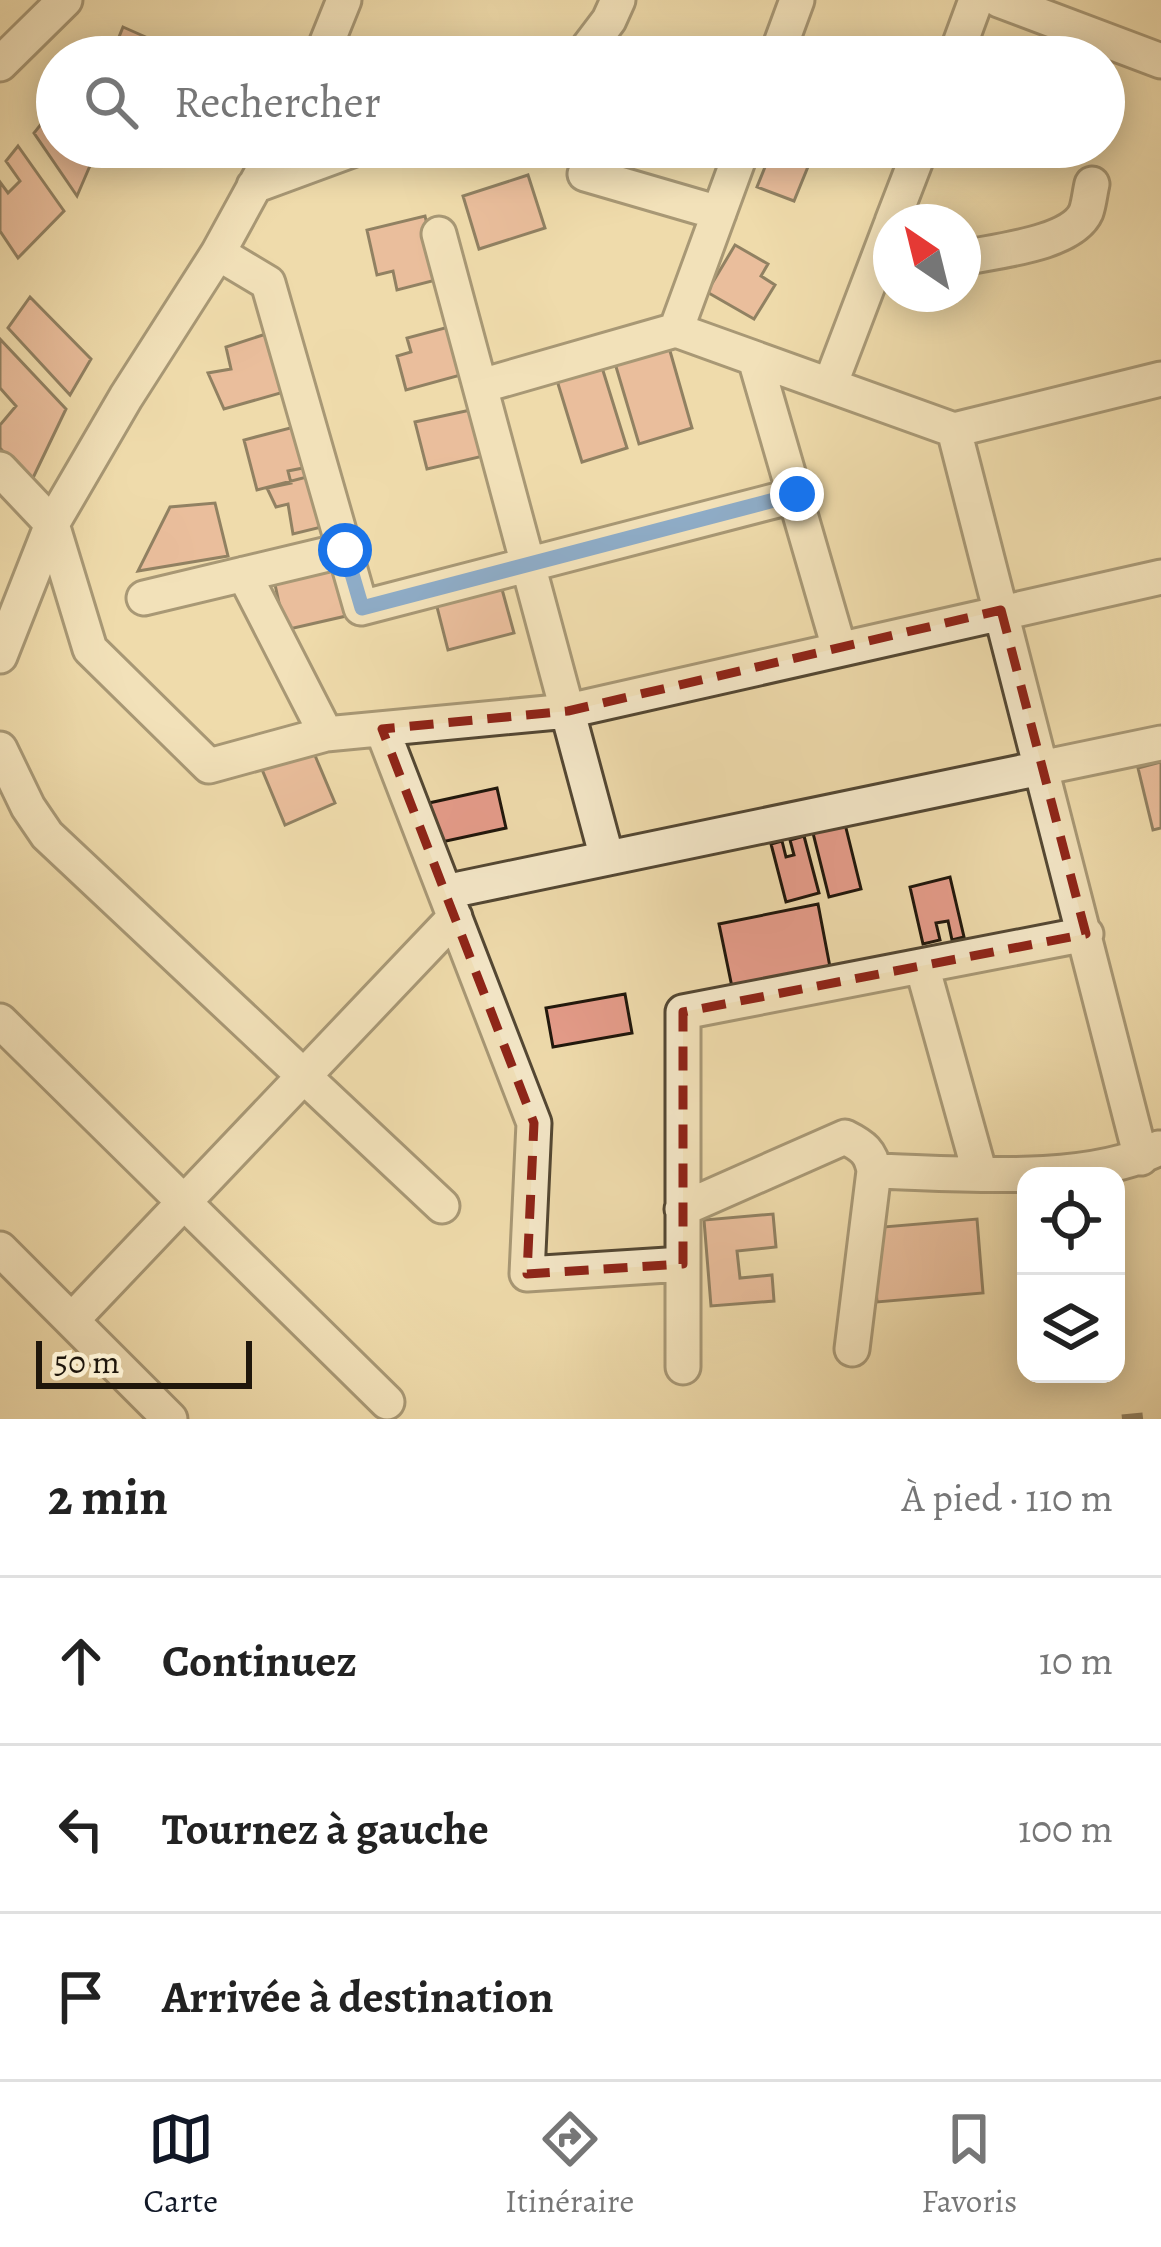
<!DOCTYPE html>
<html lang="fr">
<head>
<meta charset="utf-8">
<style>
	:root { --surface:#fff; --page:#f6f6f6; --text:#222; --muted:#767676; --line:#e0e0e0; --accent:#111827 }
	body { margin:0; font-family:Alegreya,serif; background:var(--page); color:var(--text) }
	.controls { position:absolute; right:36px; bottom:36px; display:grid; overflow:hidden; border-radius:24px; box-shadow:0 6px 30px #0003 }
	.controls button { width:108px; height:108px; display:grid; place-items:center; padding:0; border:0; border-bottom:3px solid var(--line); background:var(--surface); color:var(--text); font:60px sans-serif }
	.compass { position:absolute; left:873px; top:204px; width:108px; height:108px; border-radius:50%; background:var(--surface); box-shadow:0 6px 30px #0003; rotate:325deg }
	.scale { position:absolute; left:36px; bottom:30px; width:216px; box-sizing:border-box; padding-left:12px; border:6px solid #1f160b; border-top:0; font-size:33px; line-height:42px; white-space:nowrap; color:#1f160b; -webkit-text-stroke:9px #f5e8c9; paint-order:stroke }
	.stop { position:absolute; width:36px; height:36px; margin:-27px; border:9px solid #1a73e8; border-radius:50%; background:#fff }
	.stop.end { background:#1a73e8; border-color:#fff; box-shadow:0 3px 12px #0008 }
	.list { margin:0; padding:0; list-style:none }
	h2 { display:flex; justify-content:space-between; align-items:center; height:156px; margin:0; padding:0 48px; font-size:51px }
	h2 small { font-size:39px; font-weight:400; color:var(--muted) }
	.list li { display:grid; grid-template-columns:78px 1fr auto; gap:36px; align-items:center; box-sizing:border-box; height:168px; padding:0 48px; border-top:3px solid var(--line) }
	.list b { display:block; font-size:45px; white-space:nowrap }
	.list em { font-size:39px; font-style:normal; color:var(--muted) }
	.icon { flex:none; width:66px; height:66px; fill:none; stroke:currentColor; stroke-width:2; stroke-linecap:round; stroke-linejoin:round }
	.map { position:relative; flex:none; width:1161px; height:1419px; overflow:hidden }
	.search { position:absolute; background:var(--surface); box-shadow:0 6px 30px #0003; left:36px; right:36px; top:36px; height:132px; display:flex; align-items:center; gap:30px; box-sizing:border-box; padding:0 42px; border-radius:66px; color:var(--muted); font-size:45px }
	.sheet { height:660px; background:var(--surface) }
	nav { display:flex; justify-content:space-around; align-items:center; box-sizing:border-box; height:168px; border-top:3px solid var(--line); background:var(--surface); font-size:33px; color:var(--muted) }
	nav a { display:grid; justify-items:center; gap:6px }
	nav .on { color:var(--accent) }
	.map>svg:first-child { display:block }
</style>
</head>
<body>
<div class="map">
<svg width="1161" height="1419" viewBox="0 0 1161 1419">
	<rect width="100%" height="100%" fill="#efdbac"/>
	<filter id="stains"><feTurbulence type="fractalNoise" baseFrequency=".00167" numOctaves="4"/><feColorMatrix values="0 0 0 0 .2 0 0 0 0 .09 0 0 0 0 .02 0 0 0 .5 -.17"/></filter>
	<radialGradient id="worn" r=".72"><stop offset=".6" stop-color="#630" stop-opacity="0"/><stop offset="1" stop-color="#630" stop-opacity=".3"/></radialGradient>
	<!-- building -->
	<path fill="#e59c8a" stroke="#1f160b" stroke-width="3" d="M123,27L191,57H111Z
		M57,104V147H98L77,196L34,133Z
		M18,146L64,211L18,258L0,231V182L8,193L20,181L6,161Z
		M773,147H816L794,201L757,187Z
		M528,175L545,228L479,249L463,196Z
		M425,216L440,279L397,290L393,271L377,275L367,230Z
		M735,245L768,264L761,276L775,285L754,319L707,292Z
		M30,297L91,359L70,395L8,328Z
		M456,325L468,373L406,390L397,356L411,352L407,338Z
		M275,331L291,390L224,409L208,373L231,369L226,347Z
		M0,339L66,409L31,482L0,448V425L16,406L0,388Z
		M668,344L692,428L639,444L614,360Z
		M600,361L627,448L582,462L555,374Z
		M475,409L488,455L427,469L415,422Z
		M294,427L307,477L257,490L244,440Z
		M318,465L334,524L293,534L288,504L276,507L267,488L291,483L288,471Z
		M215,503L228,556L138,571L170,507Z
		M335,566L346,616L285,630L274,580Z
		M500,582L514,633L448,650L435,599Z
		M311,746L335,803L285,825L261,767Z
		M1161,762V828L1153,830L1138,768Z
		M497,788L506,828L437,843L429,803Z
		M845,824L861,889L829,897L813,833Z
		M804,836L819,893L786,902L771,844L782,841L786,857L794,855L790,840Z
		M950,877L964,937L952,940L948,921L936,923L940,940L923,944L910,887Z
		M818,904L830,967L732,987L719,924Z
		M625,994L632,1033L553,1047L546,1008Z
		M773,1214L776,1247L737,1251L740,1278L772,1275L774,1301L711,1306L704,1220Z
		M977,1219L983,1293L877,1302L871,1228Z"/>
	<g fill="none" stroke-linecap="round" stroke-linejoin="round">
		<defs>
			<path id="minor" d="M999,0L1161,61
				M321,57L344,0
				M581,57L609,20L618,0
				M776,57L797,0
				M955,57L976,0
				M0,64L65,0
				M585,174L719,213
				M254,186L360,147
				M892,222L921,147
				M439,234L607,858
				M218,253L268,283L361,608L797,495
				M963,258C995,251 1072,244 1086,212C1089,204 1090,192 1092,184
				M676,330L743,147
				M755,359L839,648
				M830,385L891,225
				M481,386L676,330L954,430L1161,379
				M954,430L1141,1158
				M0,469L52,524L90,649L209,766L326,734L568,711L1161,577
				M244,574L326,734
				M144,598L345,550
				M0,656L52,524L126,397L218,253L276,147
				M382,729L534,1123L527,1274L683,1264
				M0,749L28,807L47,835L442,1206
				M445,892L1161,743
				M922,966L980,1174
				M0,1021L387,1402
				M874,1171C956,1173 1086,1186 1159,1148
				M682,1209L845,1137C863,1146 871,1152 874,1171L852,1349
				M0,1249L170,1419
				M72,1320L455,917
				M683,1367V1012L1086,934"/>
		</defs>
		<!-- minor casing -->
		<use href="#minor" stroke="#534733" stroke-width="39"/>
		<!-- minor -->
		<use href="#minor" stroke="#f5e8c9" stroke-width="33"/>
		<!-- rail -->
		<path stroke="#1f160b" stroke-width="9" stroke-dasharray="21 21" stroke-linecap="butt" d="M1122,1419L1161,1415"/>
	</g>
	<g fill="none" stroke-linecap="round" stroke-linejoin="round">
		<!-- route -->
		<path stroke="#1a73e8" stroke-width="15" d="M345,550L362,608L797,494"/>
	</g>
	<!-- marked area -->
	<path d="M0 0H1161V1419H0ZM1001,610L1086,934L683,1012V1264L527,1274L534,1123L382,729L568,711Z" fill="#efdbac" fill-opacity=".55" fill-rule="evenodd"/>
	<path fill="none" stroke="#8f2418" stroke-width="9" stroke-dasharray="24 15" stroke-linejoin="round" d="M1001,610L1086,934L683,1012V1264L527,1274L534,1123L382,729L568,711Z"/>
	<rect width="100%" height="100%" filter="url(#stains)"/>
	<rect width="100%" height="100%" fill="url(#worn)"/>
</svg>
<div class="controls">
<button><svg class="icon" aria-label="locate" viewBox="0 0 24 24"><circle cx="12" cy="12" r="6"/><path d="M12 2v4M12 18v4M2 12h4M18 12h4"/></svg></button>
<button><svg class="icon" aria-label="layers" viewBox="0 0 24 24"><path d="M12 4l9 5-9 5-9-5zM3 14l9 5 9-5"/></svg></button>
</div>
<svg class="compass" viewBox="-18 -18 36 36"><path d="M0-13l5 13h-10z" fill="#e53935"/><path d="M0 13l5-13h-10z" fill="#767676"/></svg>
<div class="scale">50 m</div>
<div class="stop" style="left:345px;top:550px"></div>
<div class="stop end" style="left:797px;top:494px"></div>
<div class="search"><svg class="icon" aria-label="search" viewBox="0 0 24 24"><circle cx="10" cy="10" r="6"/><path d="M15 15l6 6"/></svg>Rechercher</div>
</div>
<section class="sheet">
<h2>2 min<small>À pied · 110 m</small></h2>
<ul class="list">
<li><svg class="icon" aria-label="ahead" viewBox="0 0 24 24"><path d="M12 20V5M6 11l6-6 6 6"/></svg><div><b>Continuez</b></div><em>10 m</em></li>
<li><svg class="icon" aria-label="left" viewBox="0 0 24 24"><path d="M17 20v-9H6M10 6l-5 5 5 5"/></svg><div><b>Tournez à gauche</b></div><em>100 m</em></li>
<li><svg class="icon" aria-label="arrive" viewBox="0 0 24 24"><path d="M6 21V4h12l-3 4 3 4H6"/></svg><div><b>Arrivée à destination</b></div></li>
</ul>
</section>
<nav>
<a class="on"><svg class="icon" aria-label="map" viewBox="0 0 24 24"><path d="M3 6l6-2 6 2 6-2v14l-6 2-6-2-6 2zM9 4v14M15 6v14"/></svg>Carte</a>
<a><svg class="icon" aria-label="directions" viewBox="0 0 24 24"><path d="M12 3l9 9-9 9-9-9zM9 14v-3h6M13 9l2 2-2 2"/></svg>Itinéraire</a>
<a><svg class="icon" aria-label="saved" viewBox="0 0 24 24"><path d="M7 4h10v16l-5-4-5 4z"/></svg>Favoris</a>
</nav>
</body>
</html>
